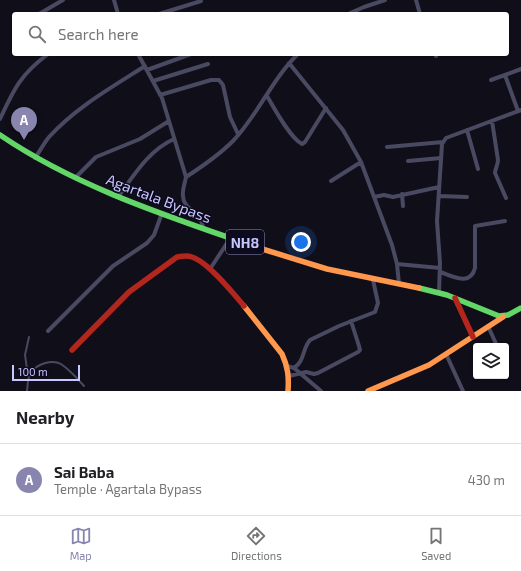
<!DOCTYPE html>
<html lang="en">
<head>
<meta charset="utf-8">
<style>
	:root { --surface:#fff; --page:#f6f6f6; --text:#202124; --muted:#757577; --line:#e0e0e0; --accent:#8886ae }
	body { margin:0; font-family:"Exo 2",sans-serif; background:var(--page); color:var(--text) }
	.controls { position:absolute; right:12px; bottom:12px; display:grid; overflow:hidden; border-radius:4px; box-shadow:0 1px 3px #0004 }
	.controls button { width:36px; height:36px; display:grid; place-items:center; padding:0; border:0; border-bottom:1px solid var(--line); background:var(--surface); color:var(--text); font:20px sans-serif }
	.scale { position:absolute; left:12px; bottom:10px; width:68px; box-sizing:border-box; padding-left:4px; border:2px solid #c8c6ff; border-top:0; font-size:11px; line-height:14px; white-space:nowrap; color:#c8c6ff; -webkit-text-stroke:3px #0c0a1d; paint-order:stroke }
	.you { position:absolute; left:301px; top:242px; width:14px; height:14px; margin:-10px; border:3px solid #fff; border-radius:50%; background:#1a73e8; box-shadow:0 0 0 6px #1a73e833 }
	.badge { display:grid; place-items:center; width:26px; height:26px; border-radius:50%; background:var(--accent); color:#fff; font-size:13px; font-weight:700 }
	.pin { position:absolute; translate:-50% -33px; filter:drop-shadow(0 1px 2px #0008) }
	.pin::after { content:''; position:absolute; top:21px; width:14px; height:12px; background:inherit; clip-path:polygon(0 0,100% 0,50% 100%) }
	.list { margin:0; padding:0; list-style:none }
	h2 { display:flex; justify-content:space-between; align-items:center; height:52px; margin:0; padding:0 16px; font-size:17px }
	h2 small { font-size:13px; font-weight:400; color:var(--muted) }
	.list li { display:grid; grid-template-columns:26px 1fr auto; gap:12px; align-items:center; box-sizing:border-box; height:72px; padding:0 16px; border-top:1px solid var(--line) }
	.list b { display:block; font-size:15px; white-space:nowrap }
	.list p { margin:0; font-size:13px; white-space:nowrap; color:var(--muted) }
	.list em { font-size:13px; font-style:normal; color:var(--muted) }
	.icon { flex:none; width:22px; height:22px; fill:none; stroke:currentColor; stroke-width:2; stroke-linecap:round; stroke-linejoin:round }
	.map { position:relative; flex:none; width:521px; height:391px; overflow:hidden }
	.search { position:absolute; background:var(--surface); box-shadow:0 1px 3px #0004; left:12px; right:12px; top:12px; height:44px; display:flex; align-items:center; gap:10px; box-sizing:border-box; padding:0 14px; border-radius:4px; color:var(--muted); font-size:15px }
	.sheet { height:124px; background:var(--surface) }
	nav { display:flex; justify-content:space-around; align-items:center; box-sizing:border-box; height:56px; border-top:1px solid var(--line); background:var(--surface); font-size:11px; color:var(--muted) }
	nav a { display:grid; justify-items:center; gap:2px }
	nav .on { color:var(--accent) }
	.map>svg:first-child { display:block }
</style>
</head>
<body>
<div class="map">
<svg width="521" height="391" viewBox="0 0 521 391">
	<rect width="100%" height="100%" fill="#100e19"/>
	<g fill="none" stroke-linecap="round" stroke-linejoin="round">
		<!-- lane -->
		<path stroke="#494a62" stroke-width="2" d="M28,376L25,355L29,337
			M27,391C28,385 27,378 31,373C36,364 52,359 61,364C70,370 77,378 84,386"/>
		<!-- street -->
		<path stroke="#494a62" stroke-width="4" d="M114,0L118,14
			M416,0L420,14
			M39,14L63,0
			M159,14L201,1
			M348,14L364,7L385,0
			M138,54L162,98L186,177
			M435,54L436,56
			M289,63L343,130L361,162L392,245L397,264L399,284
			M147,70L191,54
			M505,75L518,111
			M491,80L521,69
			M153,81L208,64
			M160,95L211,80H219L223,85L230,117L238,134
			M267,96C274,108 290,138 302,144L305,142L326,108
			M0,119C14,89 20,75 48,54
			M492,121L498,160C498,165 495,169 495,173L506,198
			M467,130L478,169
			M387,147L443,142
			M35,158C40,151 44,143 49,137C75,108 112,87 145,66
			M408,161L441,158
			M75,178L96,157L140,139L169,121
			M331,181L361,162
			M402,194L403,206
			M439,196L467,197
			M118,197C134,175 149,150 174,139
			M374,197L384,195L393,197L439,187
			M203,228C202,212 183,210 183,196C182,190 185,183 186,177C203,166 219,155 233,141C258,115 272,79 298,54
			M397,264L440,268
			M210,269L231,237
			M440,272C453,276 470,287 475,268V226L505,221
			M439,293L440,263L437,221L442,144L446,138L521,110
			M488,326L497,346
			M48,331L113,266L147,243L154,235L162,213
			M446,354L463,391
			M287,366L294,368L321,391
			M294,368C305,361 302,349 310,340L339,326L375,312L378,303L373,280
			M289,376L306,372L314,374L318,373L358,352L360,350L359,346L351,321"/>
		<!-- fast -->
		<path stroke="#63d668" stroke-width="5.5" d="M0,135C78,188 170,217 259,248
			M419,288L447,295L499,316L508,315L521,308"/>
		<!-- slow -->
		<path stroke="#ff974d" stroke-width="5.5" d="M259,248L327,269L419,288
			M244,306L282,354C288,367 289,377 288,391
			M368,391L429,365L503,317"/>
		<!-- jam -->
		<path stroke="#b3261e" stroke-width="5.5" d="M455,298L473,337
			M72,350L129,292L177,257C183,256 187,255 192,257C208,262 233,293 244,306"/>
	</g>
	<g text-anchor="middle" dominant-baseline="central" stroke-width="3" stroke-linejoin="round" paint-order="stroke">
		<!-- shield labels -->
		<rect fill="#0c0a1d" stroke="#908ebb" stroke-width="1" x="226" y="230" width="38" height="24" rx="3"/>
		<g font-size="14" font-weight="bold" fill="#c8c6ff">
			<text x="245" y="242">NH8</text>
		</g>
		<!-- street labels -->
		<g font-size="15" fill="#c8c6ff" stroke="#0c0a1d">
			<text transform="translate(159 198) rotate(21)">Agartala Bypass</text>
		</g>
	</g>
</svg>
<div class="controls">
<button><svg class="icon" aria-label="layers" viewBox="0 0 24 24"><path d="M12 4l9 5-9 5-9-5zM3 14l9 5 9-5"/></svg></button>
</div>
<div class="scale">100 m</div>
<div class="you"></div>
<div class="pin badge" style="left:24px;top:140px">A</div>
<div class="search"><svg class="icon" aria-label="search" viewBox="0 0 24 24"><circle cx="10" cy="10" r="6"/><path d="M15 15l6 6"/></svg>Search here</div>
</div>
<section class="sheet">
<h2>Nearby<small></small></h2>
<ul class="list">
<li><span class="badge">A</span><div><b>Sai Baba</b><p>Temple · Agartala Bypass</p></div><em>430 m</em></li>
</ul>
</section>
<nav>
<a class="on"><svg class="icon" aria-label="map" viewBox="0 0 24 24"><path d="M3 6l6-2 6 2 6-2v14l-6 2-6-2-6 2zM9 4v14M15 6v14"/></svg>Map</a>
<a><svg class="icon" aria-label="directions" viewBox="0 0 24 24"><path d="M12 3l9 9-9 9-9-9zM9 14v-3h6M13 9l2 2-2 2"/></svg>Directions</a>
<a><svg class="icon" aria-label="saved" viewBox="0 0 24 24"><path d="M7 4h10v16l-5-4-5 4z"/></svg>Saved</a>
</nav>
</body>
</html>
